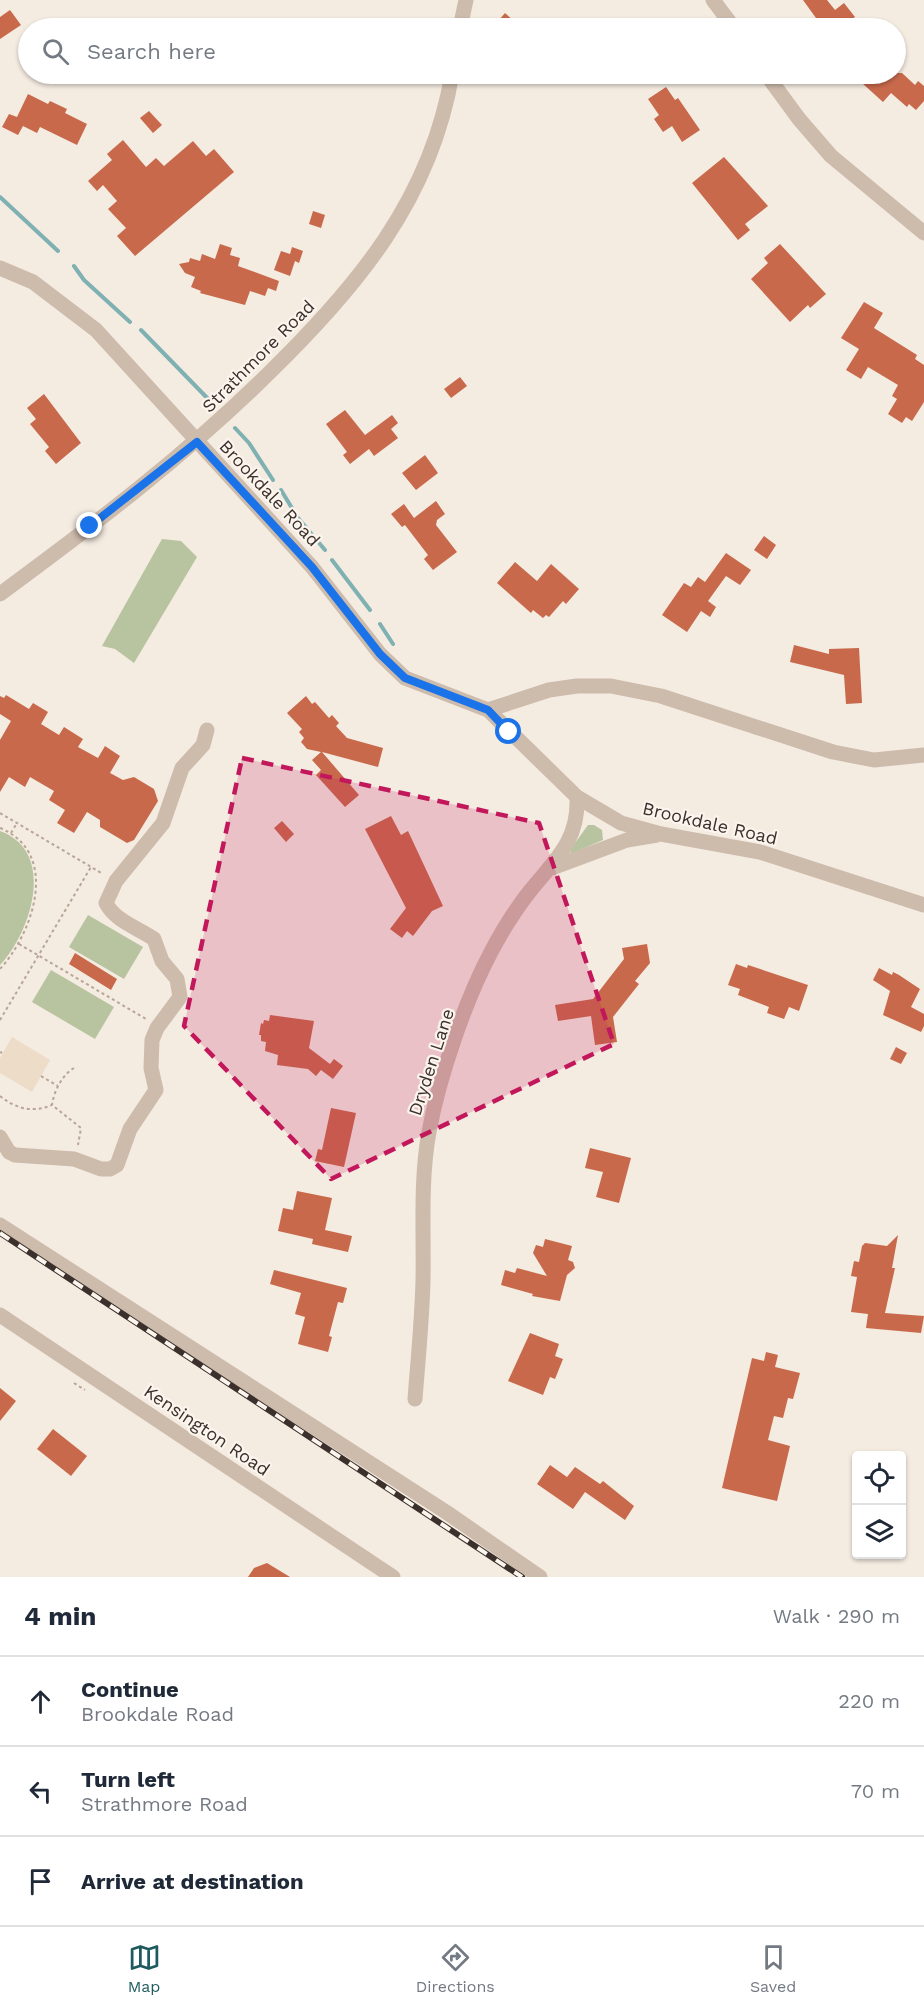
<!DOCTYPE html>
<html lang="en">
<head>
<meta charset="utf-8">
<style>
	:root { --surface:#fff; --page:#f2f2f3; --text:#1f2937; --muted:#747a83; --line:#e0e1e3; --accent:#1f5a5e }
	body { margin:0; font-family:"Work Sans",sans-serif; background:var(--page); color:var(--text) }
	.controls { position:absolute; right:18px; bottom:18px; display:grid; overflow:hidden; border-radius:6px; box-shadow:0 2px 4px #0004 }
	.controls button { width:54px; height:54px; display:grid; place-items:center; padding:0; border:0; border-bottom:2px solid var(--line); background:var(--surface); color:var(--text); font:30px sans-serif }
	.stop { position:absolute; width:18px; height:18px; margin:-14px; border:4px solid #1a73e8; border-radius:50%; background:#fff }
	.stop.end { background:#1a73e8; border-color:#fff; box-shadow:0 2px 6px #0008 }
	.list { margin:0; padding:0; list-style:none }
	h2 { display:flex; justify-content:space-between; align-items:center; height:78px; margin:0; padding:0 24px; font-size:26px }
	h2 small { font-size:20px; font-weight:400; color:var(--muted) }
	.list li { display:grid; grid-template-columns:39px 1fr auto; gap:18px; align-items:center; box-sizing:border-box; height:90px; padding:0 24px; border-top:2px solid var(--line) }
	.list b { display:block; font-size:22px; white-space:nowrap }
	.list p { margin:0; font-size:20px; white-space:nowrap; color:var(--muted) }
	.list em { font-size:20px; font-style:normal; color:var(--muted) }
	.icon { flex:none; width:33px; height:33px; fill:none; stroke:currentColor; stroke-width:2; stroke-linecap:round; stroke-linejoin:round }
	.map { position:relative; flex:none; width:924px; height:1577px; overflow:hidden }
	.search { position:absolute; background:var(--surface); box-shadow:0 2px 4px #0004; left:18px; right:18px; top:18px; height:66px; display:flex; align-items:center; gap:15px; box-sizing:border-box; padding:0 21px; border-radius:33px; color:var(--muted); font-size:22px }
	.sheet { height:348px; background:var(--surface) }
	nav { display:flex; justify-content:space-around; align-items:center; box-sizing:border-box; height:84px; border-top:2px solid var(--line); background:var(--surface); font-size:16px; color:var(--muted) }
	nav a { display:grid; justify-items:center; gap:3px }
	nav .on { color:var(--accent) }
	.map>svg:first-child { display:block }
</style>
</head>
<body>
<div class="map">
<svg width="924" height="1577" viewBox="0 0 924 1577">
	<rect width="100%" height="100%" fill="#f4ebe1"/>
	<!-- green -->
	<path fill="#b8c4a0" d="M162,539L181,541L197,557L134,663L115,649L102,646Z
		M588,825H594L602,830L603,840L571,854L570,850Z
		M0,831C58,852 30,934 0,965Z
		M88,915L143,947L124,979L69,947Z
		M51,970L114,1007L95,1039L32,1002Z"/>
	<!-- plaza -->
	<path fill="#ecdcc8" d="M12,1037L50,1060L32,1092L0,1073V1058Z"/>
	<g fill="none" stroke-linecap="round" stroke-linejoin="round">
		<!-- stream -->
		<path stroke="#7fb0b2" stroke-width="4" d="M0,197L58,251
			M74,266L84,280L130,322
			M141,330L215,406
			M235,428L249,443L273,480
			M281,490L298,518L325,550
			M332,560L370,610
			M380,624L393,644"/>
	</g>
	<!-- building -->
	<path fill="#c8694b" d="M803,0H827L835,10L844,3L855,17L848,22L853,28H819L813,20L816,18Z
		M10,10L21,25L0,39V17Z
		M505,13L522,28H492Z
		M902,73L915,85L918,81L924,86V101L916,110L909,104L907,107L891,93L883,102L852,74Z
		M666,87L675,100L678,98L700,130L682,142L672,126L663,132L654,119L659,115L648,99Z
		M28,94L48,104L50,101L67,109L65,113L87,124L77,145L40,127L37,133L23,126L18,135L2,127L9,114L17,117Z
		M149,111L162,125L153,133L140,118Z
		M123,140L146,167L156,158L164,166L193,141L206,156L214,149L234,172L135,256L117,236L126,228L108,209L117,201L103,185L97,191L88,181L112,160L107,154Z
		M724,157L768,206L745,224L750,230L738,240L692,183Z
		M313,211L325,215L321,228L309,224Z
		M220,244L232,248L230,255L240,258L238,266L279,281L276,291L268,288L265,296L250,291L245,305L200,293L201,291L191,287L195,277L185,273L179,264L189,262L190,258L200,261L202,254L215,259Z
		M780,244L826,294L810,308L808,305L790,322L751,279L768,263L764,258Z
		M292,247L303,251L299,263L295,261L290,276L274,270L281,251L290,254Z
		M864,302L883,313L874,328L917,355L915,359L924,365V402L912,421L906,417L902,423L888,414L897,399L892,396L898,385L868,367L861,379L846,370L859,349L841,338Z
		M460,377L467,386L451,398L444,389Z
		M44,394L81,443L56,464L45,451L49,447L30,424L36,419L27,408Z
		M345,410L365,435L392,415L398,423L391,429L398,438L374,456L369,449L350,464L343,455L347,452L326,424Z
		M425,455L438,473L416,490L402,473Z
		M436,501L445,514L437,520L436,525L457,552L433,570L424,559L428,555L405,525L402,527L391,514L404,504L414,518Z
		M764,536L776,545L767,559L754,550Z
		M726,553L751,570L740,585L726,576L708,601L716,607L710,617L701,611L687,632L662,615L684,583L691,587L698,577L705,582Z
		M515,562L537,581L551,564L579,589L566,604L563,601L549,617L546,615L543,618L533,610L531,613L497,583Z
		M794,645L829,654V649L859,648L862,703L846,704L844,675L790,662Z
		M6,695L29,709L33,703L48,712L41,724L59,735L64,727L83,739L78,747L98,758L105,746L120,756L110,773L123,780L134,777L154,789L158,801L134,840L127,843L100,827V820L87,812L74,833L57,823L65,810L49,800L54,791L30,777L25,787L9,777L0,792V740L11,721L0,714V696L4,698Z
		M306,696L312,704L315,702L329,718L332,715L339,723L336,726L347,738L383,748L378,767L322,752L359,795L345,807L316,775L321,770L312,760L321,752L307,749L301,742L304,738L299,732L302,729L287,713Z
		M391,816L401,835L408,831L443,906L432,911L413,936L407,931L402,938L390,929L406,908L365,829Z
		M282,821L294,834L286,842L274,828Z
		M647,944L650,963L635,981L639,984L613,1017L617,1042L595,1045L591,1016L558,1021L555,1005L593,999L624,959L622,948Z
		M75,953L117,979L111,990L69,964Z
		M736,964L747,968L748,965L808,985L799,1011L789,1007L784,1019L767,1013L769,1007L738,995L740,989L728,985Z
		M879,968L892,975L893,972L899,975L920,989L911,1007L924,1014V1026L921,1032L883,1015L890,991L873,980Z
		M270,1015L314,1021L309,1048L330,1064L334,1059L343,1066L333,1079L321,1070L316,1076L308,1069L277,1065L278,1055L265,1051L266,1042L261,1041V1035H259L261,1023L263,1024L264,1020L269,1021Z
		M896,1047L907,1053L901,1064L890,1059Z
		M331,1108L356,1113L344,1167L315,1161L318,1149L322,1150Z
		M590,1148L631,1158L619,1203L596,1197L603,1172L585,1168Z
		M297,1191L332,1198L325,1230L352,1236L348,1252L312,1244L313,1239L278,1231L283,1208L293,1210Z
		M898,1235L892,1268H895L885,1313L924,1316L921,1333L866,1328L868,1314L851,1312L857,1277L851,1276L854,1261L859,1262L862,1246L865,1243L887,1246Z
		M545,1239L572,1246L568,1260L573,1262L575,1268L567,1275L560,1301L532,1296L533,1294L501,1285L505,1270L515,1273L517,1268L547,1276L533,1253L536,1245L543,1247Z
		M274,1270L347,1288L343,1303L338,1302L329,1336L332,1337L328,1352L298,1344L305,1317L295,1314L301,1293L270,1284Z
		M530,1333L559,1344L555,1356L563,1359L555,1379L550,1377L543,1395L508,1381Z
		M766,1352L778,1355L775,1367L800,1373L793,1399L788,1398L783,1418L774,1416L768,1440L790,1446L777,1501L722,1488L752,1358L764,1361Z
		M0,1388L16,1401L0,1421Z
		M53,1429L87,1456L71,1476L37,1449Z
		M550,1465L567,1477L575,1467L600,1484L603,1481L634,1506L625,1520L585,1492L573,1509L537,1484Z
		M267,1563L290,1577H248L254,1568Z"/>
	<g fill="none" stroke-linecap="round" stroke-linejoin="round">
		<!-- path -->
		<path stroke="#b9a596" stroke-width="2" stroke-dasharray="3 3" stroke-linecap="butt" d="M0,813L103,874
			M0,828C61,853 33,933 0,969
			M11,833L17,823
			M19,944L146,1019
			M0,1020L91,867
			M0,1052L2,1053
			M74,1068C62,1075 54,1091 52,1105L81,1128L78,1145
			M41,1076L58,1086
			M0,1096C16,1109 33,1113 52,1105
			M74,1383L85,1390"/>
		<!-- minor -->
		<path stroke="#cdbbac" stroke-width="15" d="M713,0L734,28
			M460,28L466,0
			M766,74L799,119L831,156L924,233
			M0,268L33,282L96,330L312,567L380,654L405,678L488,710L577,797L621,823L661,834L760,852L924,905
			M0,594C95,524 185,456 269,373C357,287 431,199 452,74
			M488,710L549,690L577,686H611L661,696L833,752L874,760L924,755
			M552,868L627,840L657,835
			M0,1137L9,1152L15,1155L74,1159L101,1169H110L117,1165L130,1129L156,1090L151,1068L152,1040L157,1028L180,997L177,979L162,961L154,939C138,928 115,921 106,903L116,881L163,823L182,768L203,745L207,730
			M0,1225L446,1512L540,1577
			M0,1315L393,1577
			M415,1399C418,1360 422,1320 423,1281C424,1232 420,1181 429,1132C439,1077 465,1001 491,952C502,931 515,910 530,891C555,860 579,841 577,797"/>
		<defs>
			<path id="rail" d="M0,1233L522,1577"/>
		</defs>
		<!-- rail casing -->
		<use href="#rail" stroke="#3b302b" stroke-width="6"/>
		<!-- rail -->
		<use href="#rail" stroke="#fbf5ee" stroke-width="4" stroke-dasharray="11" stroke-linecap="butt"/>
	</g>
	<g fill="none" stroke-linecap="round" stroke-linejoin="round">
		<!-- route -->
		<path stroke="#1a73e8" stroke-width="8" d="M90,526L197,442L312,567L380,654L405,678L488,710L509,732"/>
	</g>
	<!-- marked area -->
	<path fill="#c2185b" fill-opacity="0.2" stroke="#c2185b" stroke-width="4.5" stroke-dasharray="12 8" stroke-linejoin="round" d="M242,758L539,823L614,1044L331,1179L184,1026Z"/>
	<g text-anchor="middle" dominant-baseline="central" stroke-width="4.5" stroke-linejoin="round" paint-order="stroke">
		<!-- street labels -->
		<g font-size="18" fill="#3b302b" stroke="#fbf5ee">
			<text transform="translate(258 356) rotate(-45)">Strathmore Road</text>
			<text transform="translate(270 493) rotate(47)">Brookdale Road</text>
			<text transform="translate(710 823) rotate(13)">Brookdale Road</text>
			<text transform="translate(431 1062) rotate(-72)">Dryden Lane</text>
			<text transform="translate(207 1430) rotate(34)">Kensington Road</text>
		</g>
	</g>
</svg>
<div class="controls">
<button><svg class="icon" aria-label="locate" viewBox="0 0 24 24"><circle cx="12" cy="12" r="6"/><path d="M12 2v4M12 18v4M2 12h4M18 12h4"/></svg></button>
<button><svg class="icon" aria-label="layers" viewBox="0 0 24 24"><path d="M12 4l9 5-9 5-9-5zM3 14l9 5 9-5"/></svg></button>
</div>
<div class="stop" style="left:509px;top:732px"></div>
<div class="stop end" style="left:90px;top:526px"></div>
<div class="search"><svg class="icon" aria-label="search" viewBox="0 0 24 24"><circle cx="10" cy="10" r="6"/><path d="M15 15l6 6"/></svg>Search here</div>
</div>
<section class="sheet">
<h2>4 min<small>Walk · 290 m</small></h2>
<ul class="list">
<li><svg class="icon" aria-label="ahead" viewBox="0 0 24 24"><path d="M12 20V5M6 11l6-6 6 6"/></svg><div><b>Continue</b><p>Brookdale Road</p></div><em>220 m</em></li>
<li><svg class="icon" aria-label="left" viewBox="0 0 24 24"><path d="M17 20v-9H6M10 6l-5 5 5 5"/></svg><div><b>Turn left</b><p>Strathmore Road</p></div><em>70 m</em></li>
<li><svg class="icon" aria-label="arrive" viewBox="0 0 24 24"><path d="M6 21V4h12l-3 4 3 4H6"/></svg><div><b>Arrive at destination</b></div></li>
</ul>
</section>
<nav>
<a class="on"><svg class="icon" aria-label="map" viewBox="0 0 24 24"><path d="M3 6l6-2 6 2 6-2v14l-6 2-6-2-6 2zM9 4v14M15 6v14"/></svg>Map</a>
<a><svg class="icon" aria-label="directions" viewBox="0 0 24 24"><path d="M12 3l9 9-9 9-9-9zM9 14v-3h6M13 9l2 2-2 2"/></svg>Directions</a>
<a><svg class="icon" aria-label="saved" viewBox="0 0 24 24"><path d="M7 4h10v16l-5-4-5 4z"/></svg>Saved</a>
</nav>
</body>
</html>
